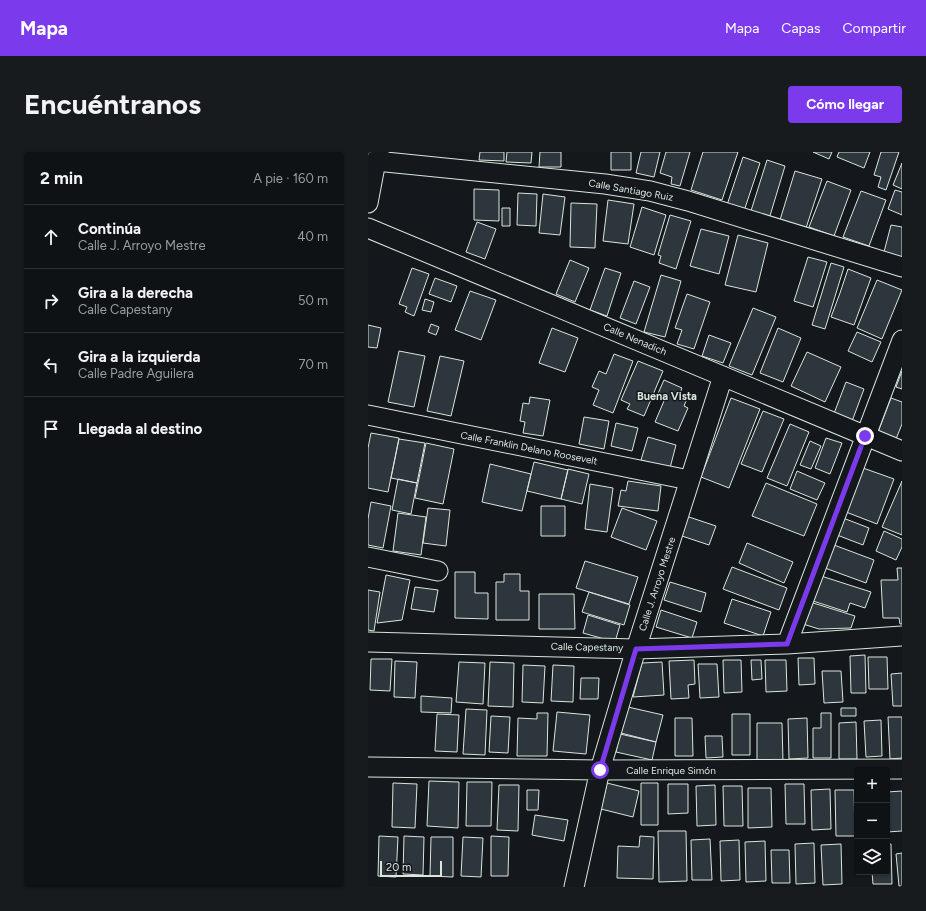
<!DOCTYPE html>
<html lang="es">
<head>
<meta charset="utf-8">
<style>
	:root { --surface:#0f1215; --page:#181b1e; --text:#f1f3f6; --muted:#9b9ea0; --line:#2f3234; --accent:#7c3aed }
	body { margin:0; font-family:Figtree,sans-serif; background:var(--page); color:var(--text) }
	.controls { position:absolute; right:12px; bottom:12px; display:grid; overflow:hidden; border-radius:4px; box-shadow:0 1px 3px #0004 }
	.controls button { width:36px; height:36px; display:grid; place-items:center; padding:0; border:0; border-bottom:1px solid var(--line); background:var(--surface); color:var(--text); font:20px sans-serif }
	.scale { position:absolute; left:12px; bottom:10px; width:62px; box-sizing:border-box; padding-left:4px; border:2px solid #d8e6dc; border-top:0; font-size:11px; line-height:14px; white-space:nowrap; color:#d8e6dc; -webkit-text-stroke:3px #14181c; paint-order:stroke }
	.stop { position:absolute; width:12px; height:12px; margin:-9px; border:3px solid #7c3aed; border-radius:50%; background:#fff }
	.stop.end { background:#7c3aed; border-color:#fff; box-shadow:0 1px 4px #0008 }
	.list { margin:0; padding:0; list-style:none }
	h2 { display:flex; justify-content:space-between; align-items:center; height:52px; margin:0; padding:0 16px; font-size:17px }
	h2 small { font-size:13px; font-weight:400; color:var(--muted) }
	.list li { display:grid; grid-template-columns:26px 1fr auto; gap:12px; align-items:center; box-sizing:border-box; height:64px; padding:0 16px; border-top:1px solid var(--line) }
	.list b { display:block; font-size:15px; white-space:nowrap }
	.list p { margin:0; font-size:13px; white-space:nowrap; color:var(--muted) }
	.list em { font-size:13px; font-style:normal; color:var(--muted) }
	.icon { flex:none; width:22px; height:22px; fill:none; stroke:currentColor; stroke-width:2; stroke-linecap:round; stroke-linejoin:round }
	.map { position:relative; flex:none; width:534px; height:735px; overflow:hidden; border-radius:4px }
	header { display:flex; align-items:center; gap:24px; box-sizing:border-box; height:56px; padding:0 20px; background:var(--accent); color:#fff }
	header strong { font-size:19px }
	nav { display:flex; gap:22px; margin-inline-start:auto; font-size:14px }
	.intro { display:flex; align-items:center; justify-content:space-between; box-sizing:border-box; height:96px; padding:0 24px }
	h1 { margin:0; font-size:28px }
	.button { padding:10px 18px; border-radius:4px; background:var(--accent); color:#fff; font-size:14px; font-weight:700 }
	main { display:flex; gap:24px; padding:0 24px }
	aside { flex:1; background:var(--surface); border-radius:4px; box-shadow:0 1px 3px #0004 }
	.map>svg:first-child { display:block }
</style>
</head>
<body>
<header>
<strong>Mapa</strong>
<nav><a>Mapa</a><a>Capas</a><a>Compartir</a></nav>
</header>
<div class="intro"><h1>Encuéntranos</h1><a class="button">Cómo llegar</a></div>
<main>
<aside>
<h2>2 min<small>A pie · 160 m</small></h2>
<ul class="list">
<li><svg class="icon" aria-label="ahead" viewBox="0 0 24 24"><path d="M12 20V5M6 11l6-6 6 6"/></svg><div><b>Continúa</b><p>Calle J. Arroyo Mestre</p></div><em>40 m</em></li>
<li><svg class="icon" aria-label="right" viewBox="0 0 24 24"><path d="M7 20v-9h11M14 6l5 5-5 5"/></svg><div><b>Gira a la derecha</b><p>Calle Capestany</p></div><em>50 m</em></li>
<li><svg class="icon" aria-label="left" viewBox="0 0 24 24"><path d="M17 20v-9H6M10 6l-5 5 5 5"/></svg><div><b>Gira a la izquierda</b><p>Calle Padre Aguilera</p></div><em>70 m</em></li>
<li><svg class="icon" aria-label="arrive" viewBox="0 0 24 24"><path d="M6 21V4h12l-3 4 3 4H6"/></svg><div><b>Llegada al destino</b></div></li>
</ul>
</aside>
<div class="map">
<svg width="534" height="735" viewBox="0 0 534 735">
	<rect width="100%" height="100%" fill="#14181c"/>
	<!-- building -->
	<path fill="#2c363c" stroke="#d8e6dc" d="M112,0H136V9L111,8Z
		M139,0H164L163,11L138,10Z
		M172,0H193V15H171Z
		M243,0H263V18H243Z
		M273,0H292L286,25L268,21Z
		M298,0H322L312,34L303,32L304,25L292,21Z
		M335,0H370L354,48L323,38Z
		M445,0H464L461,7Z
		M471,0H502L496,16L469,5Z
		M513,0H531L518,38L510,35L513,25L506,23Z
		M375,5L392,11L376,59L359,53Z
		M399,8L417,14L401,67L382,62Z
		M534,11V37L525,33Z
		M427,19L454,27L438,76L412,68Z
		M459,29L483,38L466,84L441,75Z
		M106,37L131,38V69L106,68Z
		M527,38L534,40V63L520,57Z
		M493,39L518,48L501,94L475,85Z
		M150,41L169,42L168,74L149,73Z
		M175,42L197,45L192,83L171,81Z
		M240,48L266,52L260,92L235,89Z
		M203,51L229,52L227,96L202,95Z
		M274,55L298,63L286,103L262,95Z
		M134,56H142V74H134Z
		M302,63L323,69L308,117L291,111L293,104L290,103Z
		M109,70L128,77L117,107L98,100Z
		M523,73L534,75V105L516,100Z
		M333,77L361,84L351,122L322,114Z
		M370,83L400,91L388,140L357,133Z
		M440,105L459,110L445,155L426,149Z
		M202,108L221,116L207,150L188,142Z
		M463,111L476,115L457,177L444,173Z
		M44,116L61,122L46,164L37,160L39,155L31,152Z
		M237,116L253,121L239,164L222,158Z
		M480,117L503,126L486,173L463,165L472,141Z
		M293,123L313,129L297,185L276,180Z
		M67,126L89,134L83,150L61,142Z
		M509,128L534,138L514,187L489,176Z
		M266,129L282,135L268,172L252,166Z
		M102,139L128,148L113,188L87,178Z
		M319,142L342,150L326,197L309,192L314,178L307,176Z
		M57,147L66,150L63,160L54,158Z
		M385,156L408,165L384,223L361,214Z
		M63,172L71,175L68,183L60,180Z
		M0,173L13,176L9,196L0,195Z
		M184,176L210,186L197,220L171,211Z
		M410,176L433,186L415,230L392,221Z
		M489,180L513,190L504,210L480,199Z
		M341,183L363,191L355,211L334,204Z
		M31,199L57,204L46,255L20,250Z
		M439,200L473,215L457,250L423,234Z
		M246,202L265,209L245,261L225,253L231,238L224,235L231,219L238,222Z
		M72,204L96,209L83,264L59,259Z
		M270,209L295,219L276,264L259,257L262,252L253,248Z
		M534,219V237L528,235Z
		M296,228L314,236L312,241L320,244L316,254L320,256L310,279L287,270L296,249L288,246Z
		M478,230L496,237L483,272L465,264Z
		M162,245L182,248L175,284L155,281L157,270L152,269L155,251L161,252Z
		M363,246L392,257L361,336L333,325Z
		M523,246L534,250V272L528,287L510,280Z
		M395,259L416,267L394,320L373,312Z
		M216,265L241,269L236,297L211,292Z
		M248,271L270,276L264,299L243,294Z
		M422,272L441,280L419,334L399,326Z
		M3,281L31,286L20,340L0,336V296Z
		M280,285L308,293L302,316L273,308Z
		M458,286L474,291L462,322L447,316Z
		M31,287L57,291L49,331L23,326Z
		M442,289L453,294L443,317L432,313Z
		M58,291L86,297L75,352L47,346Z
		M166,310L200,318L193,347L159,339Z
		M122,312L163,322L154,359L114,350Z
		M495,316L526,327L509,372L478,360Z
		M200,317L221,322L214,352L193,347Z
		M429,319L457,331L449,348L422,337Z
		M30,327L49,331L43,362L24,358Z
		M260,329L293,334L290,359L250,354L253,338L258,339Z
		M534,329V383L514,375Z
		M398,331L449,352L436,384L384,364Z
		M222,332L245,336L239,380L217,377Z
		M3,350L23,354L15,396L0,393V367Z
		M173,354H197V384H173Z
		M60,356L82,358L78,394L55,391Z
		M254,356L289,369L278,398L243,385Z
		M30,361L58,365L53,403L25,399Z
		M318,364L348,374L341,393L311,383Z
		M475,366L501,376L495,393L469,383Z
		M516,379L534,387V395L528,408L508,399Z
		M379,391L425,410L416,431L371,411Z
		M466,393L506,408L498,431L457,416Z
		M217,409L270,425L261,452L208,436Z
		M364,415L419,436L411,458L355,437Z
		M529,416H534V472H532L531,466H515L513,428H530Z
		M87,420H107V441H120V467L87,466Z
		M136,422H152V439H161V468H128V430H136Z
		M18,423L42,428L34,468L9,471Z
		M450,423L503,440L497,456L482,451L479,460L442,448Z
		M302,430L338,441L333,460L296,448Z
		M47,435L70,438L66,460L43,457Z
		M0,438L12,440L6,479L0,478Z
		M221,440L262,453L256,473L214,460Z
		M171,442H206L207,477H171Z
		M364,447L403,460L395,484L356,471Z
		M442,450L487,464L483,476L451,477L435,472Z
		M293,458L329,470L324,486L288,475Z
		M220,463L252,473L247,490L215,481Z
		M497,503L498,541H483L482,504Z
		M500,505H519L520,537H501Z
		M430,506H446L447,532L431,533Z
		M3,507H24L22,539L2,538Z
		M326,508L327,532L320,533L321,546L303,547L301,509Z
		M355,508H373L374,540L356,541Z
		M383,508H393L394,527L384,528Z
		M397,508H418L419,539L398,540Z
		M27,509L49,510L47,546L26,545Z
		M91,510L117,511L115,552L88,550Z
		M122,510L146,511L145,555L120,554Z
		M294,510L296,543L265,545L274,511Z
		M330,512H349L351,545L332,546Z
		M155,513L177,514L175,551L154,550Z
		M185,513L206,514L205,550L183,549Z
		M454,519H473L475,550L456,551Z
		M534,521V554H525L523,522Z
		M213,526H231L230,547H212Z
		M53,544L84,546L83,561L53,560Z
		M260,555L295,563L288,590L253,581Z
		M473,556H488V564H473Z
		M98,557L119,558L117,603L95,602Z
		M189,560L222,563L218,602L185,599Z
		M169,561H180L179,604H149L150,566L169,567Z
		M453,561H463V606H445V576H453Z
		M69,562L91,563L89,600L67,599Z
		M364,562H382V603H364Z
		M123,564L142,565L140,601L121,600Z
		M520,565H534V606L522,607Z
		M307,566H324L325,604H307Z
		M439,566L440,606L421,607L420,567Z
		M513,568L514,604L498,605L496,569Z
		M488,570L489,607H471V571Z
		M389,571H414L415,610H389Z
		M252,582L288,590L284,608L248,600Z
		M337,584H354L355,605L338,606Z
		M61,629L91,630L90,676L59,674Z
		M99,630H124L123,674H98Z
		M25,631L49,632L47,676L24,675Z
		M239,631L271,639L265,665L233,657Z
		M273,631H290V673H273Z
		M300,632H320V661L300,662Z
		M417,632H436L437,672H418Z
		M131,633H151L150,679L129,678Z
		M347,633L348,673L329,674L328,634Z
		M355,634H374L375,674H356Z
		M380,636H403L404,675L380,676Z
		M462,637L463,677L444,678L443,638Z
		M159,638H171L170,658H159Z
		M467,638H486L487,684H468Z
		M534,639V679L519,680V640Z
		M167,663L200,668L196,689L164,683Z
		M290,679H318L319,729L291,730Z
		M11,684L30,685L28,725L10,724Z
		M36,684L56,685L55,723L35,722Z
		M123,684L141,685L140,724H123Z
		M272,684L286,685L285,727L249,726L250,694L271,695Z
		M63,685H85V725L62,724Z
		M95,685L115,686L113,725L93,724Z
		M342,687L344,728H324L323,688Z
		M371,688L372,728L353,729L352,689Z
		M397,689L398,729L378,730L377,690Z
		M446,691L447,731L428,732L427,692Z
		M473,692L474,732L455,733L453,693Z
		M519,692H523L524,732H505L504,720H519Z
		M403,698H421L422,731H404Z
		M534,701V734H531L528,702Z"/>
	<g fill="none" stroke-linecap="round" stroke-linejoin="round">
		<defs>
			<path id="minor" d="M8,9L237,32L282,39L320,49L534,115
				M0,51L8,9L11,0
				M0,76L534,299
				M0,263L321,328
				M0,405L70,419
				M0,490L268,497L419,492L534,484
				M419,492L534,188
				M0,615L232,618L534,617
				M206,735L232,618L268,497L355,224"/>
		</defs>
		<!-- minor casing -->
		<use href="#minor" stroke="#d8e6dc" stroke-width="21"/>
		<!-- minor -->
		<use href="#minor" stroke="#14181c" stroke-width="19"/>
	</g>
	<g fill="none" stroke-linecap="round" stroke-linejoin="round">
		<!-- route -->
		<path stroke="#7c3aed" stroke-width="5" d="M232,618L268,497L419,492L497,284"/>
	</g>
	<g text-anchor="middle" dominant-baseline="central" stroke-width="3" stroke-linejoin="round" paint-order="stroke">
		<!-- street labels -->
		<g font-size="10" fill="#d8e6dc" stroke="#14181c">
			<text transform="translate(263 38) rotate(10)">Calle Santiago Ruiz</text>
			<text transform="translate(267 187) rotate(23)">Calle Nenadich</text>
			<text transform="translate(161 296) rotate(11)">Calle Franklin Delano Roosevelt</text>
			<text transform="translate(289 432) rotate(-72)">Calle J. Arroyo Mestre</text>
			<text transform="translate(219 495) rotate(1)">Calle Capestany</text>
			<text x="303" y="618">Calle Enrique Simón</text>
		</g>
		<!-- neighbourhood labels -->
		<g font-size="11" font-weight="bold" fill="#d8e6dc" stroke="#14181c">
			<text x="299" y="244">Buena Vista</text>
		</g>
	</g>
</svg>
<div class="controls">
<button>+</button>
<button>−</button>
<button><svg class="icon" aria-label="layers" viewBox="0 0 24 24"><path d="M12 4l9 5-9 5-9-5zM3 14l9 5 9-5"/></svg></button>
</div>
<div class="scale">20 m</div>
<div class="stop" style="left:232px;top:618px"></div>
<div class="stop end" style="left:497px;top:284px"></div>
</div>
</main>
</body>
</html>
